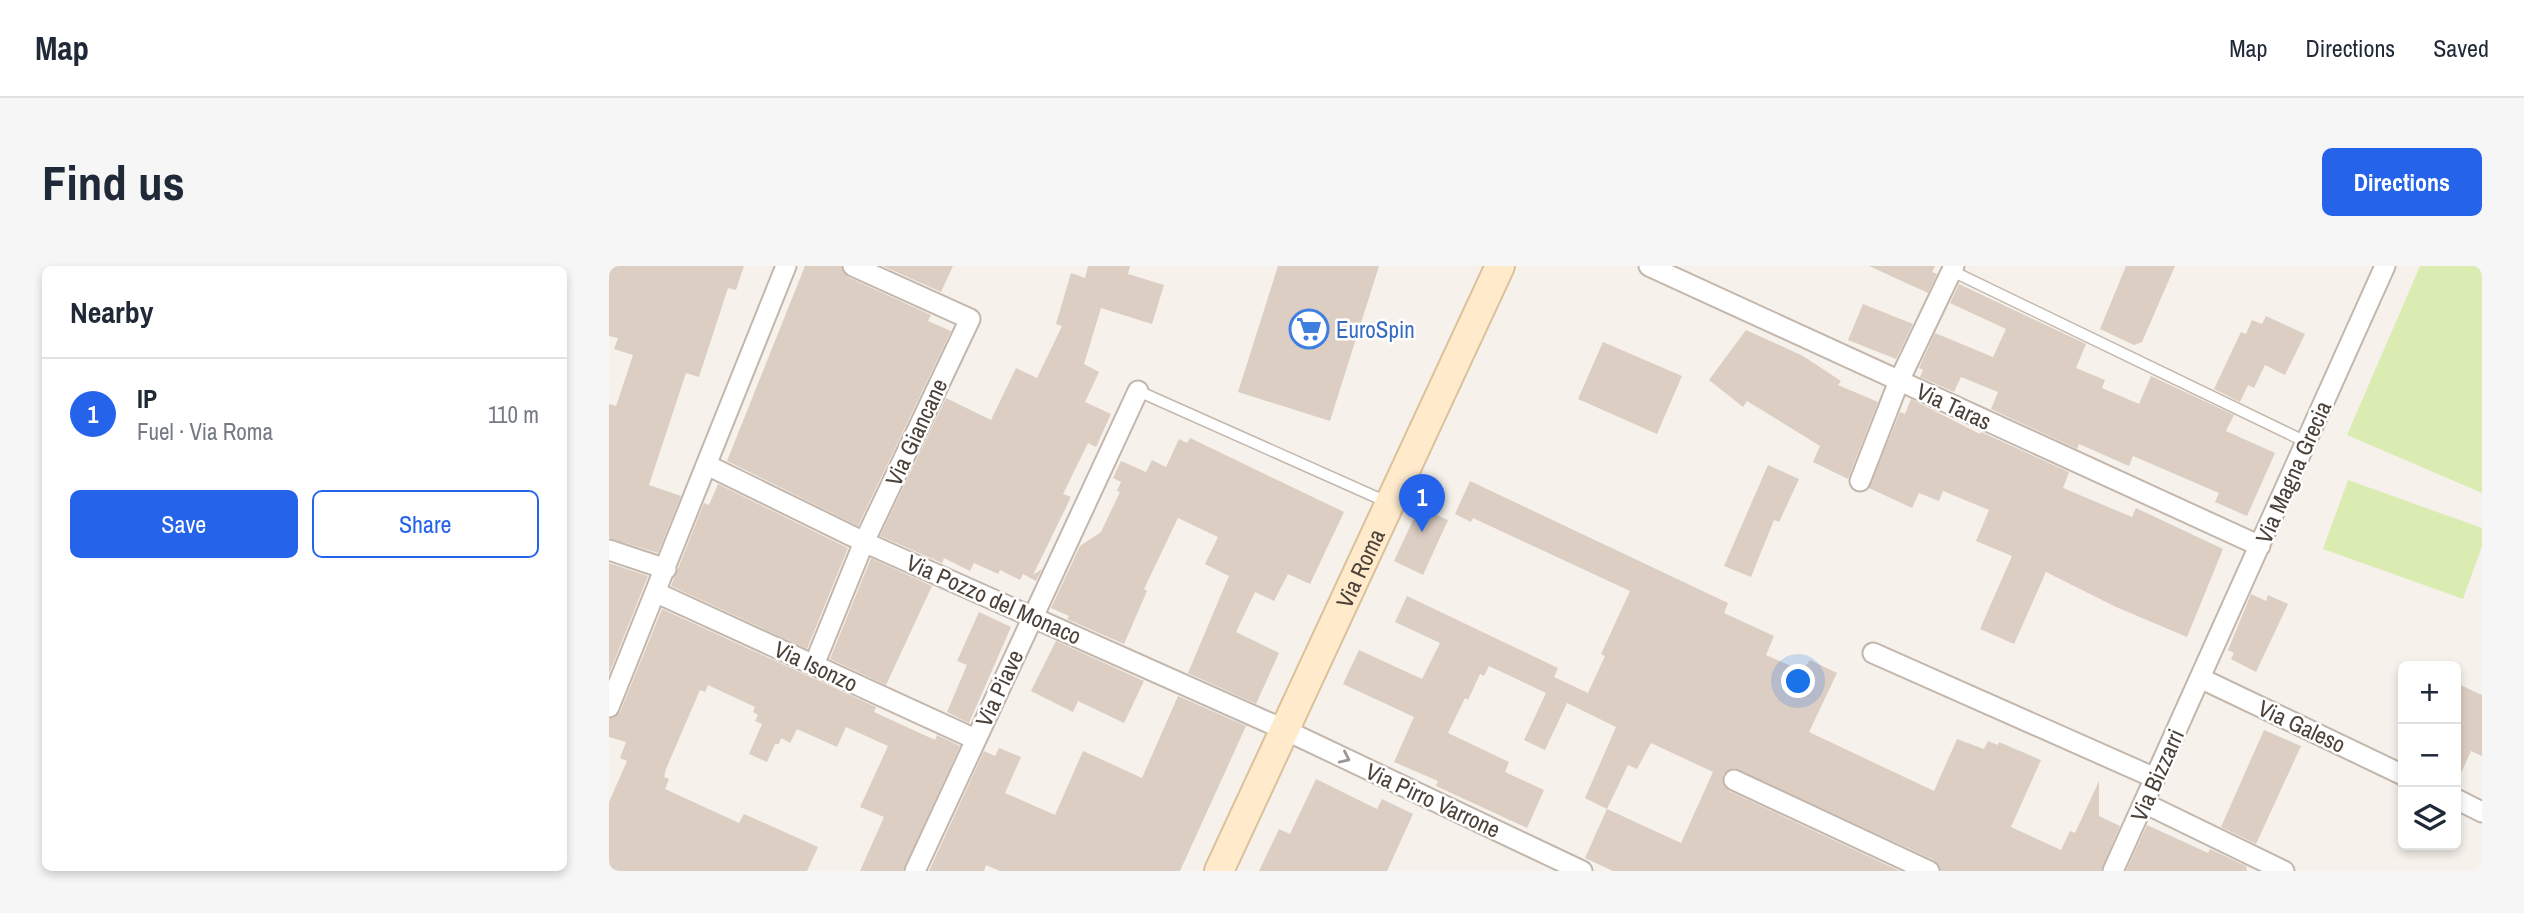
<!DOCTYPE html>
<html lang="en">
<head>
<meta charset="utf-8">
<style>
	:root { --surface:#fff; --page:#f6f6f7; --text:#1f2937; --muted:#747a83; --line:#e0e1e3; --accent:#2563eb }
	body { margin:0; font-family:"Archivo Narrow",sans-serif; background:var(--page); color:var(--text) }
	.controls { position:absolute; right:21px; bottom:21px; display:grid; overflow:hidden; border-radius:10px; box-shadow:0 4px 10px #0003 }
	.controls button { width:63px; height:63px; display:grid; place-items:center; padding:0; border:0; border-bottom:2px solid var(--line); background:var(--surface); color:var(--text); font:35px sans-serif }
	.you { position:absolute; left:1190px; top:416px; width:24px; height:24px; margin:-18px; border:5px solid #fff; border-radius:50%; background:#1a73e8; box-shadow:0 0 0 10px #1a73e833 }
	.badge { display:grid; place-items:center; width:46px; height:46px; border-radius:50%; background:var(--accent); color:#fff; font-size:23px; font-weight:700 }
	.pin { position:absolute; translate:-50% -58px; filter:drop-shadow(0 2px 4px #0008) }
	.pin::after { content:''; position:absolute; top:37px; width:24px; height:21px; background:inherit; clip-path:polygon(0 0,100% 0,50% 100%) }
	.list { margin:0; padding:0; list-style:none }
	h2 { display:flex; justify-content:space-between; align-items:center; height:91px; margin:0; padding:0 28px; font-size:30px }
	h2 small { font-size:23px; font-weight:400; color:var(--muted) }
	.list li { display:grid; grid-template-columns:46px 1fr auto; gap:21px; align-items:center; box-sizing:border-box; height:112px; padding:0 28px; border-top:2px solid var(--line) }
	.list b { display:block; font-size:26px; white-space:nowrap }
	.list p { margin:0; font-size:23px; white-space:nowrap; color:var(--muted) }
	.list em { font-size:23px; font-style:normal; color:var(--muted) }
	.actions { display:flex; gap:14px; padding:21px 28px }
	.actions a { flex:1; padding:16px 0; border:2px solid var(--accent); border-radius:10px; text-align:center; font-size:24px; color:var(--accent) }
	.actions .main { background:var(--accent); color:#fff }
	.icon { flex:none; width:38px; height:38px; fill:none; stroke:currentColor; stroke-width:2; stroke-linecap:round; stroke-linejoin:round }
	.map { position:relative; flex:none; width:1873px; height:605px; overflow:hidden; border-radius:10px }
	header { display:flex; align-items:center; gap:42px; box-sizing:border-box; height:98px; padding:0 35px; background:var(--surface); border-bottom:2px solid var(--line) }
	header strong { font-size:33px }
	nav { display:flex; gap:38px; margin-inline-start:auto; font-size:24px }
	.intro { display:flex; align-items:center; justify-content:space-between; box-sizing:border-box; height:168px; padding:0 42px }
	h1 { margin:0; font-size:49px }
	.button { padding:18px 32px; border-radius:10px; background:var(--accent); color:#fff; font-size:24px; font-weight:700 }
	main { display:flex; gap:42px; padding:0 42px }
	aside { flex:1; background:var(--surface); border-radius:10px; box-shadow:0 4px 10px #0003 }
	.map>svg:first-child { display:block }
</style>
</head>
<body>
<header>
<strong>Map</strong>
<nav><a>Map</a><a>Directions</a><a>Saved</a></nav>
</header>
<div class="intro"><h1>Find us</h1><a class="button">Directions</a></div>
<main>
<aside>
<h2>Nearby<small></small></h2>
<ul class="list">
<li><span class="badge">1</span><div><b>IP</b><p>Fuel · Via Roma</p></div><em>110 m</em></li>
</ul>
<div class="actions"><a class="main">Save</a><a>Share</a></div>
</aside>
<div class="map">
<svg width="1873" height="605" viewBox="0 0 1873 605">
	<rect width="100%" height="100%" fill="#f6f1eb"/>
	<!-- green -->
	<path fill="#dbecb3" d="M1811,0H1873V227L1738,169Z
		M1739,214L1873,262V280L1854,333L1714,283Z"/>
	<!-- building -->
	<path fill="#dccec3" d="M0,0H135L127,24L119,22L90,111L77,107L40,219L72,230L49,287L0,272V138L7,140L24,89L5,83L9,72L0,70Z
		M196,0H232L239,11L322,49L319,55L342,65L249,260L118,195Z
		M274,0H344L332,26Z
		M479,0H521L519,8L555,19L543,58L492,42L475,98L490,106L476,136L502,148L487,181L479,177L454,228L462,231L424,309L433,303L427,315L414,308L411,314L391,304L389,308L365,297L361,305L335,292L333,297L271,270L337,132L382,154L407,102L428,112L453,60L447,58L462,7L476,12Z
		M669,0H770L721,155L629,126Z
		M1260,0H1326L1323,6L1328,8L1319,27Z
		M1517,0H1566L1533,76L1525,79L1491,63Z
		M1350,18L1477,78L1467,102L1496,114L1493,122L1530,138L1542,110L1625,149L1617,165L1666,187L1638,250L1606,236L1610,227L1524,190L1520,200L1470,178L1468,183L1382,143L1389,126L1352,111L1345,126L1311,111L1314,104L1310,102L1326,67L1384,91L1397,63L1341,37Z
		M1254,38L1304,58L1287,93L1239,74Z
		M1657,50L1696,68L1676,109L1656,99L1645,122L1639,119L1631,136L1605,123L1632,66L1637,68L1643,54L1653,58Z
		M1137,64L1194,90L1232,115L1229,119L1269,136L1239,213L1204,196L1211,180L1138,135L1134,141L1100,114Z
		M994,76L1073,110L1048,168L969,133Z
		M1302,133L1371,168L1372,166L1460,206L1454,222L1523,251L1527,242L1614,283L1578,371L1507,341L1437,306L1405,378L1371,363L1403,290L1367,275L1380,244L1334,225L1330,235L1310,227L1303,242L1260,222L1291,146L1296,148Z
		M581,172L735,246L701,318L679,308L665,335L646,326L627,366L670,387L647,438L579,407L620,310L596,298L609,271L569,252L535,323L538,325L515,378L458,353L460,350L442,342L471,280L492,266L511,226L508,225L512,216L504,212L512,195L537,206L543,194L557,201L570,173L578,177Z
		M1159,199L1190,213L1170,256L1165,254L1142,311L1115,300Z
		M861,215L1119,337L1115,347L1165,370L1157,389L1193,405L1201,394L1228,407L1200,466L1325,525L1348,473L1375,483L1379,475L1389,479L1390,476L1432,494L1402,561L1452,584L1461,565L1466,567L1490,515V550L1511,560L1492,605H1332L1325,594L1125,502L1114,509L1115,520L1120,525L1291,605H1004L976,592L998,543L1072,577L1104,506L1042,477L1028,503L1019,499L998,543L976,532L1007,461L958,437L936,484L915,474L937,427L880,400L875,410L871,408L859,434L856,432L839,467L900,496L896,506L935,524L918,562L827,520L829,515L785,496L805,451L734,418L750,384L813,413L831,377L786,356L798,330L949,402L945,411L979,427L996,390L992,388L1021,325L864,252L862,256L846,248Z
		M109,218L239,282L198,383L62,320L95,237L100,239Z
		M810,241L839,254L814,309L785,295Z
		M262,292L323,320L277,419L221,393Z
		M0,297L39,310L0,408Z
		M1642,328L1657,335L1659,329L1679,338L1647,406L1622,393L1625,387L1619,384Z
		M53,343L267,441L265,446L326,474L328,469L351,480L294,605H251L275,551L251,541L279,480L237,461L228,481L188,463L181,477L172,472L170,478H166L158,496L140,488L153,458L146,455L149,449L144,446L146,441L99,419L96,426L91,424L57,503L55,511L60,513L56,523L130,557L135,548L209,581L198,605H0V536L18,495L11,492L17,476L0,471V453L11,446Z
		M370,346L402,361L360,457L338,446L358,399L348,395Z
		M447,375L535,415L515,457L469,435L464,446L422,425Z
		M1847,417L1873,429V490L1862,485L1847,518Z
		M569,430L637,460L571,605H391L377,599L375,605H320L375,485L386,490L390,482L412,491L396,527L446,549L474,485L533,512Z
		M1655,464L1692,480L1647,578L1612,561Z
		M707,513L768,543L773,533L804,548L778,605H650L670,563L681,568Z
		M1538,559L1599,587L1601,583L1637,600L1638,605H1517Z"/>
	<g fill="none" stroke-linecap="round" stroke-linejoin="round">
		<defs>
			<path id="lane" d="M1343,5L1697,176
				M529,125L778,236"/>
			<path id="street" d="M1040,0L1651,280
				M98,199L255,276L674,463L973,605
				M1251,215L1290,115L1345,0
				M0,284L57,303
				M48,327L366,473
				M1264,387L1546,512
				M205,399L255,276L361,53L244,0
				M1591,412L1794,509
				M0,441L177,0
				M1125,514L1320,605
				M1847,533L1873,546
				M1535,537L1675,605
				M306,605L529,125
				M1504,605L1776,0"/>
			<g id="secondary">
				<path id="s1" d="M610,605L891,0"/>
			</g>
		</defs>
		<!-- lane casing -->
		<use href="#lane" stroke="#c3b7ad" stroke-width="13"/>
		<!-- street casing -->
		<use href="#street" stroke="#c3b7ad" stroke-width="23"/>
		<!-- secondary casing -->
		<use href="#secondary" stroke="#dbc19b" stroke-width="32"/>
		<!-- lane -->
		<use href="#lane" stroke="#fff" stroke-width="10"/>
		<!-- street -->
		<use href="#street" stroke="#fff" stroke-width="19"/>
		<!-- secondary -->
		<use href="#secondary" stroke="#ffebcc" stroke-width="28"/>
	</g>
	<!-- one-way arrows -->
	<defs><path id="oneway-chevron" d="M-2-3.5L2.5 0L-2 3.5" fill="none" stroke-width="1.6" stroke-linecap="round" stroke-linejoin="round" transform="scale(1.75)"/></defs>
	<use stroke="#9c9692" href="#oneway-chevron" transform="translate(736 492) rotate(25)"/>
	<!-- icons -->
	<defs>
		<symbol id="supermarket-ring" viewBox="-11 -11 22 22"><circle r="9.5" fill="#fff" stroke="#3f7fe0" stroke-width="1.5"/><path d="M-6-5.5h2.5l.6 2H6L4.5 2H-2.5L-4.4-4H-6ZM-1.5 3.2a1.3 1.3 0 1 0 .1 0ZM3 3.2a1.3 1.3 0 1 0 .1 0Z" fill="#3f7fe0"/></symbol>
	</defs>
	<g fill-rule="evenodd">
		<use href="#supermarket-ring" x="678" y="41" width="44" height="44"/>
	</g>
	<g text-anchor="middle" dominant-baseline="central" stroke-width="5" stroke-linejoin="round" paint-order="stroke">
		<!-- shop labels -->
		<g font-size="23" fill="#366cbe" stroke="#fff" text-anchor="start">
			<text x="727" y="63">EuroSpin</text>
		</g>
		<!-- street labels -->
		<g font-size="23" fill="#4b4138" stroke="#fff">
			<text transform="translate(1345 140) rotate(25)">Via Taras</text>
			<text transform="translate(307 166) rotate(-65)">Via Giancane</text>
			<text transform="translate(1684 206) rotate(-66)">Via Magna Grecia</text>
			<text stroke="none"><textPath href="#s1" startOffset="334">Via Roma</textPath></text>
			<text transform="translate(385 333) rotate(24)">Via Pozzo del Monaco</text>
			<text transform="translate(207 400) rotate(25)">Via Isonzo</text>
			<text transform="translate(390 422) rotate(-65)">Via Piave</text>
			<text transform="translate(1693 460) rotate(25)">Via Galeso</text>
			<text transform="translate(1548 509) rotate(-66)">Via Bizzarri</text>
			<text transform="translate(824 534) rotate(25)">Via Pirro Varrone</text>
		</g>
	</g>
</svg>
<div class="controls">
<button>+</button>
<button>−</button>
<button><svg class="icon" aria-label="layers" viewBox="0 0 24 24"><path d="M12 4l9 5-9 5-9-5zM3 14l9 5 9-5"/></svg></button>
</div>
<div class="you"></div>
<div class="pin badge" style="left:813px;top:266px">1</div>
</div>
</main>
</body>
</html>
